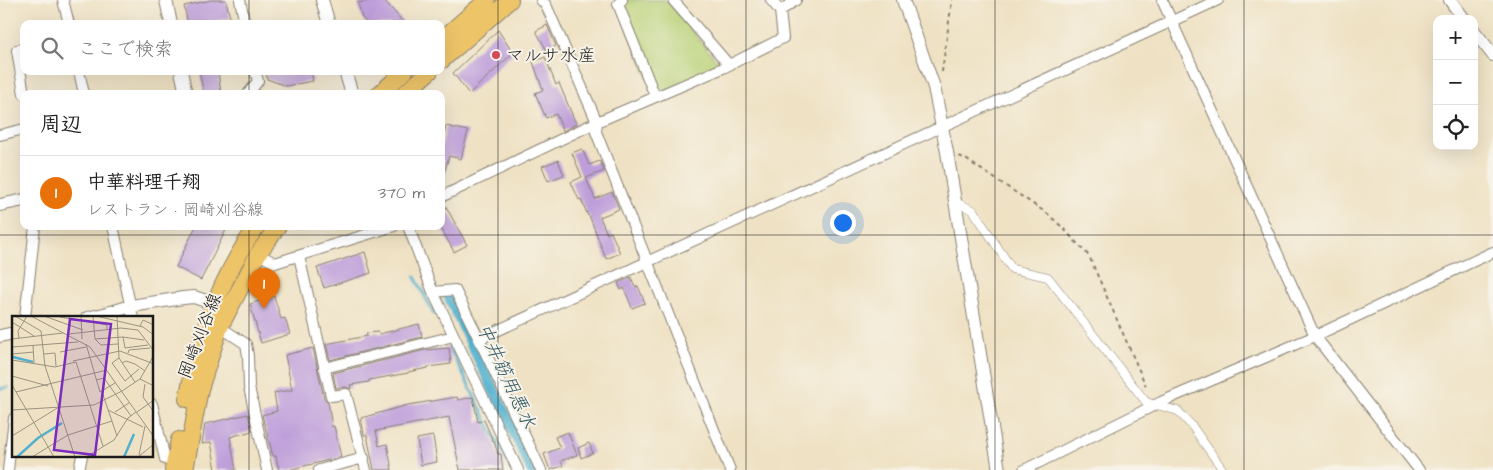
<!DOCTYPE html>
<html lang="ja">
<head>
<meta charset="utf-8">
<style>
	:root { --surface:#fff; --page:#f2f2f2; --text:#222; --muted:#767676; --line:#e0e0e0; --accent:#ea580c }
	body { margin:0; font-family:"Architects Daughter","Klee One",sans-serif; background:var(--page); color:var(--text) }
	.controls { position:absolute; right:15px; top:15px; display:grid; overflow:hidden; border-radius:10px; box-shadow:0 5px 20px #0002 }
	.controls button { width:45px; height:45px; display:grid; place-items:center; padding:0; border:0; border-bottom:1px solid var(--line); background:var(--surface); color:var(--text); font:25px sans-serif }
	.you { position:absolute; left:842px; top:222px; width:18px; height:18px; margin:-12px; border:4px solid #fff; border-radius:50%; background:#1a73e8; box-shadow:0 0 0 8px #1a73e833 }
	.badge { display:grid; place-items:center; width:32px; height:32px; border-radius:50%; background:var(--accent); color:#fff; font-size:16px; font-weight:700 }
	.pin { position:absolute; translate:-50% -41px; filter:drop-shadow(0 1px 2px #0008) }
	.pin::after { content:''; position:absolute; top:26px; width:18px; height:15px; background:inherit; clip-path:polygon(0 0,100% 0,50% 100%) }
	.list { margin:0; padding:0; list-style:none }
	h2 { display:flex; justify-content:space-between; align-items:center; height:65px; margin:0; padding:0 20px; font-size:21px }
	h2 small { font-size:16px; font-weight:400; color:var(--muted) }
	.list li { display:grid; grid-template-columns:32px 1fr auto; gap:15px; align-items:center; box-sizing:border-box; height:75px; padding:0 20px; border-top:1px solid var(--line) }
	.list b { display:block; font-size:19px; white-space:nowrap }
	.list p { margin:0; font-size:16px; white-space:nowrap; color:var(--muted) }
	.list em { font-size:16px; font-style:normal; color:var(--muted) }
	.icon { flex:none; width:28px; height:28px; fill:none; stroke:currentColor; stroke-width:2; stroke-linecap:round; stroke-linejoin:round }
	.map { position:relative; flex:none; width:1493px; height:470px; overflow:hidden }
	.search { position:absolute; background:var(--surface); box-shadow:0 5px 20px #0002; left:20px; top:20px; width:425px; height:55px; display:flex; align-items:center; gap:12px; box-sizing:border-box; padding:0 18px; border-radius:10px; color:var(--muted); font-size:19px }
	.panel { position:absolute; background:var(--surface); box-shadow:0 5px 20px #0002; left:20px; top:90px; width:425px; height:140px; border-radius:10px }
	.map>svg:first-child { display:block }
</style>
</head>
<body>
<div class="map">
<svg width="1493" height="470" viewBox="0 0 1493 470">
	<rect width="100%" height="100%" fill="#f7f3e8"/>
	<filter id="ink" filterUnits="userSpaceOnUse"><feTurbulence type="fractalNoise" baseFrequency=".02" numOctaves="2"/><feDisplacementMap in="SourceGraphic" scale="10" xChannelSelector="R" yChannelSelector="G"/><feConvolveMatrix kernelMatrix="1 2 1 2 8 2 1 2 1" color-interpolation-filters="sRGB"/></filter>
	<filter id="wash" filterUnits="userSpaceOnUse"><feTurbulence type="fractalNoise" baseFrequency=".0096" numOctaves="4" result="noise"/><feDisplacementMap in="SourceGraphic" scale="20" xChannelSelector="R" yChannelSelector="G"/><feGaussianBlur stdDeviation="1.12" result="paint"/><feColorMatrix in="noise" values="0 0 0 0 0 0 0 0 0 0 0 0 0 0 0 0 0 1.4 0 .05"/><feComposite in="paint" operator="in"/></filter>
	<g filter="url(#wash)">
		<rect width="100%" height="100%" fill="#efe2c4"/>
		<!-- green -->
		<path fill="#b8d176" stroke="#6a7649" d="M628,0H666L723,68L655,96L620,9Z"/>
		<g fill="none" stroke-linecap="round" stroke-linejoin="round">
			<!-- stream -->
			<path stroke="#51b1cf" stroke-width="3" d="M415,277L434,314
				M449,346L511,470
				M0,389L8,387
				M1180,407L1186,414"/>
			<!-- canal -->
			<path stroke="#51b1cf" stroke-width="11" d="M449,297L532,470"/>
		</g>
		<g id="blocks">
			<!-- building -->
			<path fill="#be9eda" d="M211,0H226L230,18L202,24H188L184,6Z
				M374,0H384L405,24H367L362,18L358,3Z
				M547,25L556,46L547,51L536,31Z
				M498,30L513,53L469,94L453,73Z
				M545,57L556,85L559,83L576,124L563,131L556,114L546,118L535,93L543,90L533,62Z
				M199,71H218L221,94H204Z
				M266,71H311L313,81L286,86L267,79Z
				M446,126L468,131L461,159L449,156L444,174H441V149Z
				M582,149L589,165L600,161L604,171L586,178L595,199L612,192L619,209L600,217L607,234L611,232L620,253L606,259L589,215L588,216L581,199L579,200L571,182L582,177L572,153Z
				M558,160L564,175L548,181L542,166Z
				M444,203L467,245L454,252L441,228V204Z
				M196,226H228L201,280L176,267Z
				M365,252L371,273L324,288L317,268Z
				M631,277L635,287L638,286L645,303L632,308L624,288L621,290L618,283Z
				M274,296L281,319L285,318L290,334L261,343L250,304Z
				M419,324L422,337L330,360L326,344L367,336L366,333L378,332L379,334Z
				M313,348L324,398L328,402L332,427L334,426L341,457L288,470H279L276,456H273L262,415L277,411L274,393L292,390L285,355Z
				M449,348L451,364L428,367V368L408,372V373L369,380V382L350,385L351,389L346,387L336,388L333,373L425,350Z
				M457,397L458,400L473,397L478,422L484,420L493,441H494L498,454H501L503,470H460L449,417L376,431L379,446L387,444L392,470H374L367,435H364L361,418L408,405Z
				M248,414L252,431L230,437L236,470H216L211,442L202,444L205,424Z
				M568,432L577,455L561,461L563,466L550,470L544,454L560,448L555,437Z
				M433,436L437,462L421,465L417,439Z
				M589,443L593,453L581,458L578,448Z"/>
		</g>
	</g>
	<g filter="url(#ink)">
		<use href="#blocks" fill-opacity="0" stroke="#867f70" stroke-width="1"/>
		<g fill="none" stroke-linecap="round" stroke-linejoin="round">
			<defs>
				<path id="pedestrian" d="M957,203L973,210L1012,269L1048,277L1146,402L1178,411L1192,426L1223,470"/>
				<path id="minor" d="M63,0L69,24
					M240,0L245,24
					M541,0L546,5L597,122L596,132L730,470
					M622,0L618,4L655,96
					M673,0L729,65
					M1162,0L1315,336L1419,470
					M780,11L796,0
					M24,49L17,50L24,94
					M79,71L84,94
					M248,94L258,81L255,71
					M0,135L24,129
					M441,197L597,122L723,68L783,38L780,11L771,0
					M113,226L133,318
					M408,226L433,292L518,470
					M258,254L275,263L394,226
					M299,256L331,396L346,394L366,470
					M433,292L455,290L479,339
					M25,318L35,226
					M220,327L246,344L248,356L249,387L267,470
					M324,368L454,336
					M152,404L165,459L174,463
					M8,470L14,418
					M79,470L82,456
					M319,470L364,458
					M541,470L479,339L1218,0
					M1024,470L1161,402L1315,336L1493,252"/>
				<path id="tertiary" d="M166,0L171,24
					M322,0L329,24
					M903,0L934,87L947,152L999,470
					M1450,0L1464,19
					M1474,31L1493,55
					M181,71L186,94
					M345,71L352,94
					M0,205L24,200
					M87,318L108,313L131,306L183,298L194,297L215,304
					M0,336L14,333"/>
				<path id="primary" d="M441,40L487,0
					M441,61L510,0
					M379,94L405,71
					M404,94L430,71
					M187,399C199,339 221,276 257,226
					M173,470L179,440
					M185,470L200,389L220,327L258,254L278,226"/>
			</defs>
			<!-- pedestrian casing -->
			<use href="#pedestrian" stroke="#867f70" stroke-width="9"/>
			<!-- minor casing -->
			<use href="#minor" stroke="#867f70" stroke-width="12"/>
			<!-- tertiary casing -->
			<use href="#tertiary" stroke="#867f70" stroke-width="14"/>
			<!-- primary casing -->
			<use href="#primary" stroke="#867f70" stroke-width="18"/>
			<!-- path -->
			<path stroke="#867f70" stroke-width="2" stroke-dasharray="4 4" stroke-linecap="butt" d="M942,72L952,0
				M959,156L964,158L1048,214L1063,228L1089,256L1146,386"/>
			<!-- pedestrian -->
			<use href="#pedestrian" stroke="#fff" stroke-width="8"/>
			<!-- minor -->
			<use href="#minor" stroke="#fff" stroke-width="10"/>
			<!-- tertiary -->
			<use href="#tertiary" stroke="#fff" stroke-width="12"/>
			<!-- primary -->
			<use href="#primary" stroke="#eec469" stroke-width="16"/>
		</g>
	</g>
	<!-- grid -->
	<path fill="none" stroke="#1c1c1c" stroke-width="1" stroke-opacity="0.55" d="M249,0V24M498,0V470M746,0V470M995,0V470M1244,0V470M249,71V94M249,226V470M0,235H1493"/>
	<!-- markers -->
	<circle fill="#d1495b" stroke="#f7f3e8" stroke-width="2" cx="496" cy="55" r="5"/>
	<g text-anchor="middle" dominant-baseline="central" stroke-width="4" stroke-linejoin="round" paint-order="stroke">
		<!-- poi labels -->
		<g font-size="18" fill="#1c1c1c" stroke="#f7f3e8" text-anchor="start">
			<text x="506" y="55">マルサ水産</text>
		</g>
		<!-- street labels -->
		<g font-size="18" fill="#1c1c1c" stroke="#f7f3e8">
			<text transform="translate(200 336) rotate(-69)">岡崎刈谷線</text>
		</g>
		<!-- water labels -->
		<g font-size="19" font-style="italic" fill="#315864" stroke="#f7f3e8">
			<text transform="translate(506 376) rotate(65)">中井筋用悪水</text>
		</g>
	</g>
	<!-- overview -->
	<g transform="translate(12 316)">
		<rect width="141" height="141" fill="#efe2c4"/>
		<path fill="none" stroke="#51b1cf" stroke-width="2.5" d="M1,41L21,46M5,141L26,122L50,107M112,141L122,118"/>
		<path fill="none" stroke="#9b9381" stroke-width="1" d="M3,0L29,15L33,50L63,141M19,0L78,31L142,121M32,0L71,14M69,0L70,23M81,0L83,23L89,29L106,28M84,0L131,11L142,19M105,0L107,42L123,66M48,1L95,9V14M0,6L22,20M128,10L131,4L142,9M57,18L109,12L126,14L142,35M111,21L113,32L136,29M7,22L6,15L15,0M0,23L51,17M83,23L111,21L132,24M74,28L88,76L103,67M21,29L22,47M0,31L66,26M48,36L74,31M116,37L117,34L138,32M0,38L22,36M32,38L43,37L44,50M107,42L100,47L113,65L127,53M0,44L43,51L64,46L91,130M61,45L108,35L142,48M110,47L114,45L123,48L133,55M0,60L36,70M128,63L142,70M84,64L92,62L119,100M133,68L131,81L142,96M0,69L42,141M110,75L128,63L142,39M4,76L95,54M90,76L105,120M0,94L82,89L110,75M96,94L131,111M103,96L117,87M125,96L142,84M0,120L47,91M127,139L133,110M20,141L56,119L100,105M74,141L102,124L116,102L124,96M126,141L142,128"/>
		<path fill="#7b2cbf" fill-opacity="0.15" stroke="#7b2cbf" stroke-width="2.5" d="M58,3L99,8L83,139L42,134Z"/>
		<rect width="141" height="141" fill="none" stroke="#1c1c1c" stroke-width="2.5"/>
	</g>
</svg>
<div class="controls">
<button>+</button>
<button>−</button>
<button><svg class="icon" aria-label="locate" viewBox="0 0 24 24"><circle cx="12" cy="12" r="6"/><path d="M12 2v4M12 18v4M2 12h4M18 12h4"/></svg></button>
</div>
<div class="you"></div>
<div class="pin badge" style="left:264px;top:309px;background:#e8710a">1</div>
<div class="search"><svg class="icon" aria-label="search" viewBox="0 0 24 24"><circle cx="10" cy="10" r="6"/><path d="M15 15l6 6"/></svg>ここで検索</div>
<section class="panel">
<h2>周辺<small></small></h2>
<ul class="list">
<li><span class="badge" style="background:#e8710a">1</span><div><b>中華料理千翔</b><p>レストラン · 岡崎刈谷線</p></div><em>370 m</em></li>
</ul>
</section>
</div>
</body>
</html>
